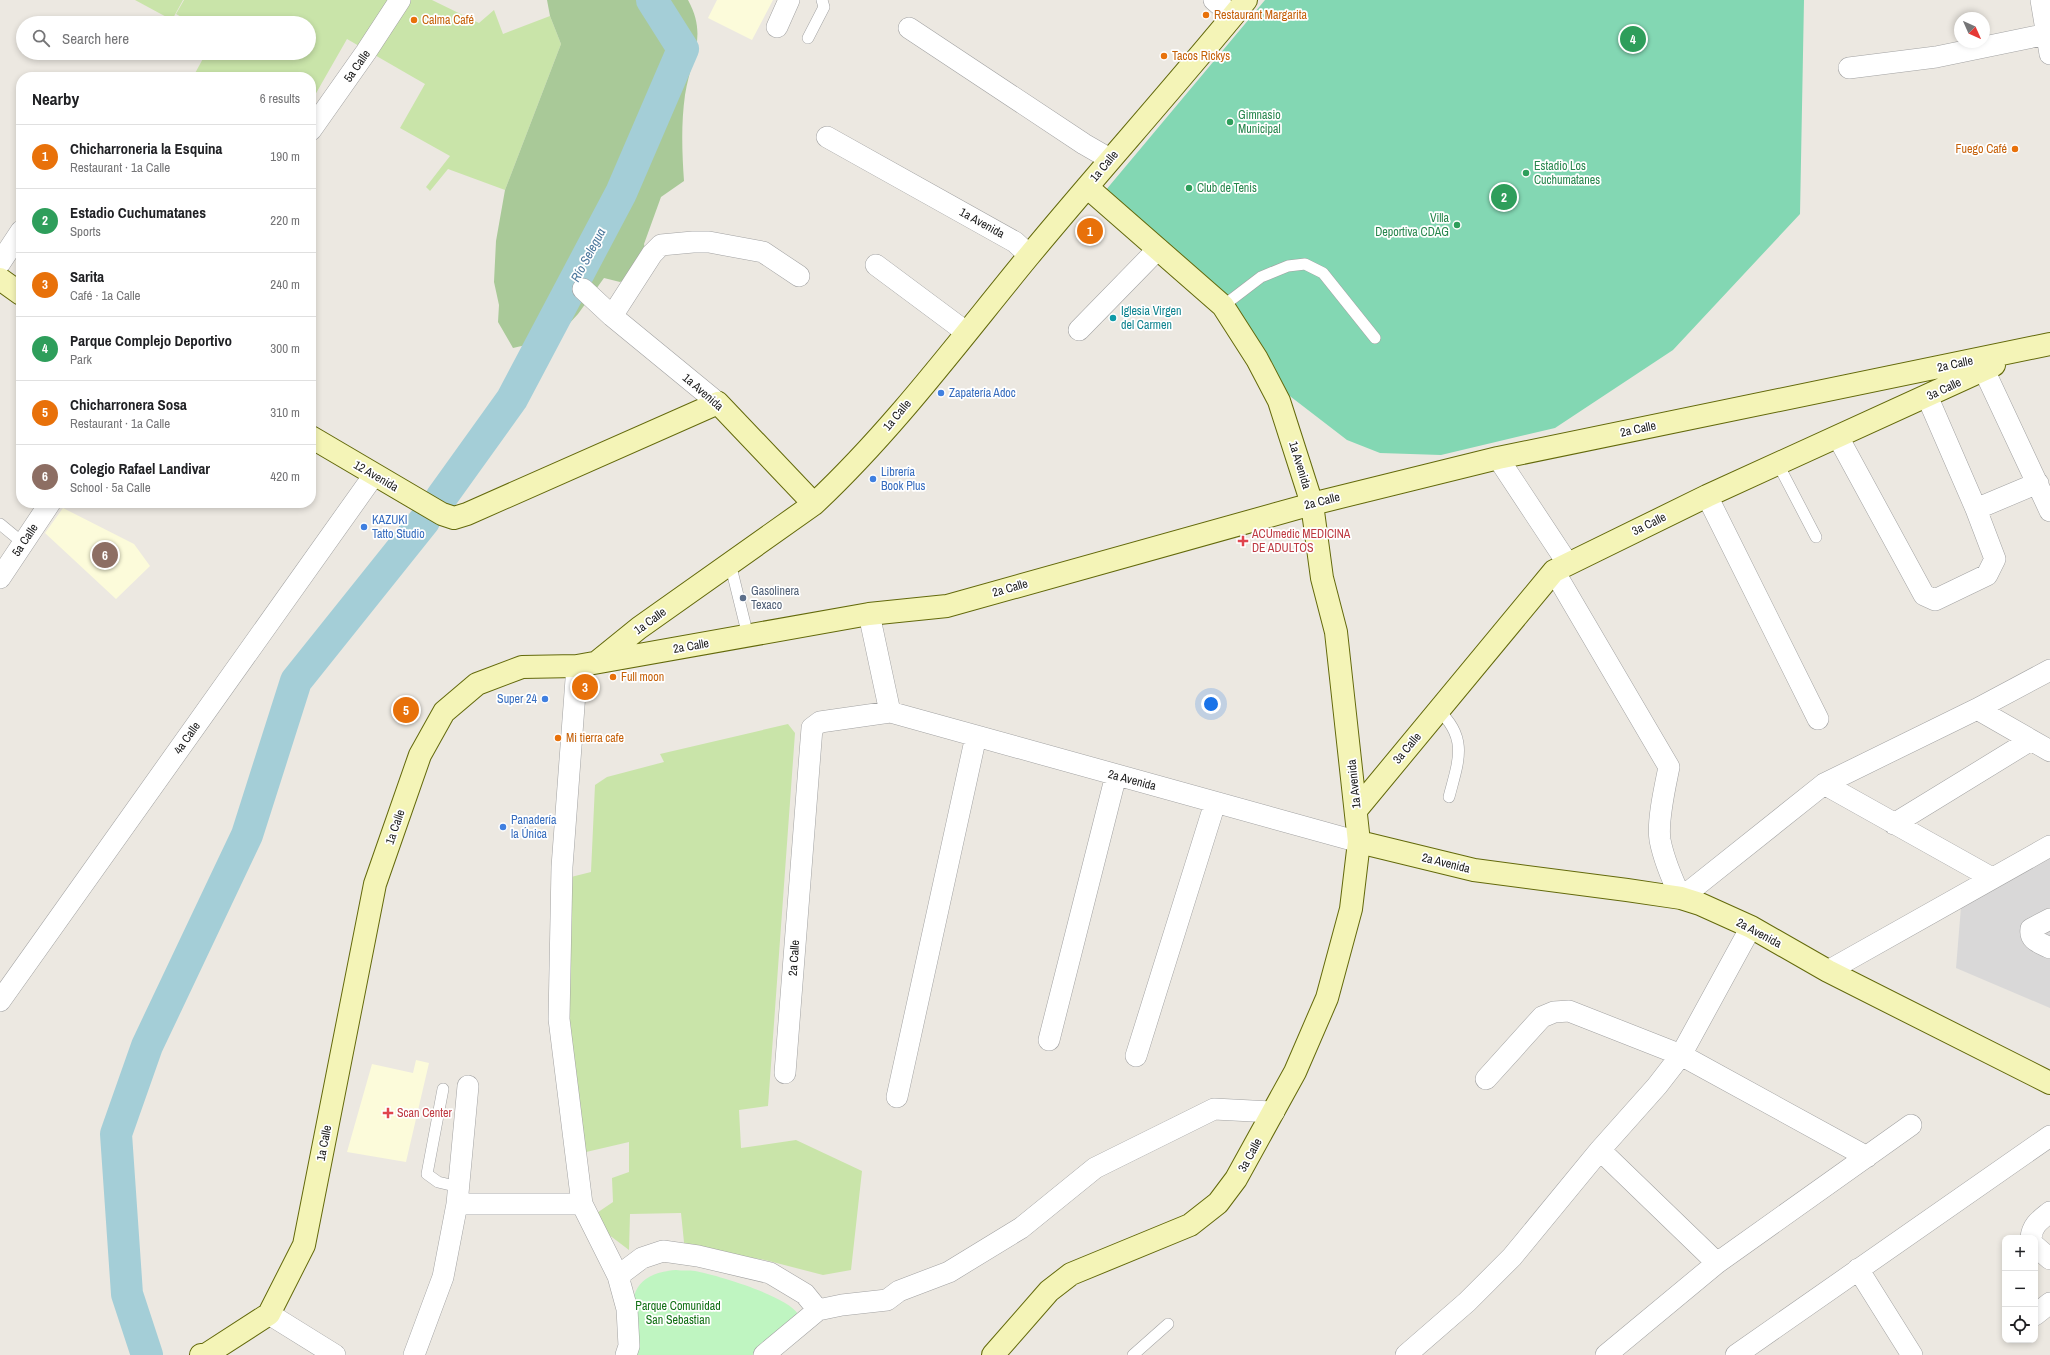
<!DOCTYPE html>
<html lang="en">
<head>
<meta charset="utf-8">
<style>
	:root { --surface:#fff; --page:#f6f6f6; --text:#202124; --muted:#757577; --line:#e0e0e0; --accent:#1a73e8 }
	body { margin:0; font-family:"Archivo Narrow",sans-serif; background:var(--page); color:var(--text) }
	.controls { position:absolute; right:12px; bottom:12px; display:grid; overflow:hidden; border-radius:8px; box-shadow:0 2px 6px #0003 }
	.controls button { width:36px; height:36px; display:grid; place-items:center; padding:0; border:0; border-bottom:1px solid var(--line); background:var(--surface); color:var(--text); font:20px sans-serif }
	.compass { position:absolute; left:1954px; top:12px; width:36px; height:36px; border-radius:50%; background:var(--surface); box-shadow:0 2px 6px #0003; rotate:135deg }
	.you { position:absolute; left:1211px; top:704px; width:14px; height:14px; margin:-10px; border:3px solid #fff; border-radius:50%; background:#1a73e8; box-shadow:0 0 0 6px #1a73e833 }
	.badge { display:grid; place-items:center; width:26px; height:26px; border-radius:50%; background:var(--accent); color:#fff; font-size:13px; font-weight:700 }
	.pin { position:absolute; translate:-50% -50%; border:2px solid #fff; box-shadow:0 1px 4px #0006 }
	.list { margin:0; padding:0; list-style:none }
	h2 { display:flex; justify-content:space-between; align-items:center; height:52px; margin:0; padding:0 16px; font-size:17px }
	h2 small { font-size:13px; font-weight:400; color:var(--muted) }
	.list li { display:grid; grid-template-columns:26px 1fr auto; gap:12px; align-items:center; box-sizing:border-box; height:64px; padding:0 16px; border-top:1px solid var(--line) }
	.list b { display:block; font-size:15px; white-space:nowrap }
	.list p { margin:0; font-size:13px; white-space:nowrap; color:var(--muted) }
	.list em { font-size:13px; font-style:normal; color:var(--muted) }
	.icon { flex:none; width:22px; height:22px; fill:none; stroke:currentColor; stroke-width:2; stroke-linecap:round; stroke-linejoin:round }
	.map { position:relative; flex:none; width:2050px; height:1355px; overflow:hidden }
	.search { position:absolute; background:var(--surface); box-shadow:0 2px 6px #0003; left:16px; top:16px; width:300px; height:44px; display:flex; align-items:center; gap:10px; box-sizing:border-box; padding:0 14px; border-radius:22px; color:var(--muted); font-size:15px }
	.panel { position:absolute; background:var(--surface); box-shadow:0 2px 6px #0003; left:16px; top:72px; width:300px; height:436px; border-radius:16px }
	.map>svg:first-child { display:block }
</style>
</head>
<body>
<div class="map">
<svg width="2050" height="1355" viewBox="0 0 2050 1355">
	<rect width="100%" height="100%" fill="#ece8e1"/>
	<!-- residential -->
	<path fill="#d9d8d8" d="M2050,858V1008L1956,968L1961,907Z"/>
	<!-- education -->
	<path fill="#fcfbda" d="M717,0H773L752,40L708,18Z
		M63,508L134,544L150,566L116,599L45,533Z
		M416,1060L429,1063L406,1162L347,1152L372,1064L413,1073Z"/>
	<!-- grass -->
	<path fill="#c9e4a9" d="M135,0H183L172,20Z
		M184,0H432L479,23L494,10L503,34L550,16L561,44L505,190L448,169L430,191L426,187L450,156L400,128L425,84L347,39L311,102V77H193L206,53H309V23H192L176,14Z
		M788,724L795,733L768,1106L739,1110L741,1148L796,1140L862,1171L851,1270L823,1275L765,1260L715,1252H685L681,1213L630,1214L629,1250L588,1219L613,1202L612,1178L629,1172V1142L569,1156L563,879L591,872L595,785L607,777L664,762L660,754Z"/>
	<!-- forest -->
	<path fill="#a9c998" d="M547,0H688C708,36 691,58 685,95C681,124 682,152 684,181L661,197L644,244L649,266L620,282L604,278L578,314L556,338L513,348L498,322L499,305L494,282L496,241L505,190L561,44L550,16Z"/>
	<!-- park -->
	<path fill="#bff5c1" d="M676,1270C682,1271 689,1270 695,1271C717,1275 787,1296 798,1314L763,1355H635C632,1314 620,1274 676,1270Z"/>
	<!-- pitch -->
	<path fill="#83d7b3" d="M1265,0H1804L1800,214L1673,350L1555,428L1441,455L1380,453L1347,440L1282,390L1224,304L1095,203Z"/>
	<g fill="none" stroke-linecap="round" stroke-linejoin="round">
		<!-- river -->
		<path stroke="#a4ced7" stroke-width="32" d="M441,498L512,399L621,193L683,49L652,0
			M147,1355L127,1294L116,1134L147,1046L247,835L296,681L424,521"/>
		<defs>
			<path id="lane" d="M808,38L824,7L822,0
				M1223,306L1261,277L1288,266L1305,264L1323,273L1375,338
				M1778,464L1816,537
				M0,524L23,543
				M730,563L748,636
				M1438,710C1469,738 1458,762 1449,797
				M443,1089L427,1174L438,1182L459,1187
				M1133,1355L1168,1324"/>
			<path id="street" d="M1214,0L1233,16
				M2041,0L2050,54
				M777,27L789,0
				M909,28L1084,144L1110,159
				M1849,68L1936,57L2047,34
				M311,130L366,52L400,0
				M827,137L1015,242L1029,255
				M0,263L21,231
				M876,265L966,332
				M583,289L612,316L718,403
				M612,316L652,254L661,245L693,242H709L763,252L799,276
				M1079,330L1158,249
				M1984,370L2050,511
				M1838,437L1924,595L1935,600L1987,575L1995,559L1976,509L1927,396
				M1498,458L1568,564
				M1707,496L1818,719
				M1976,509L2038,483
				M1554,571L1669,767C1665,787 1657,821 1660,840C1664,861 1672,879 1681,898L1824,784L1977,709L2050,670
				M0,578L50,503
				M869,614L890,712
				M577,666L562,867L559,1019L582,1204L618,1276L627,1309L629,1346L626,1355
				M1977,709L2031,740
				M1824,784L1992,878
				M1894,824L2031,740L2050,751
				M2050,919L2031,929C2029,941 2041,943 2050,948
				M1828,971L2050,846
				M0,1001L374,475
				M1049,1040L1116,775
				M1136,1056L1215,803
				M785,1073L812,728L820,722L890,712L1359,842
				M1486,1079L1542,1017L1554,1012L1569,1011L1681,1055L1867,1157
				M897,1097L976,736
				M1600,1150L1717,1263
				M457,1204H582
				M2031,1238C2032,1225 2040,1220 2050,1212
				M2035,1246L2050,1259
				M1858,1269L1912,1355
				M618,1276L642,1258L663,1251L698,1256L770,1273L805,1294L818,1310
				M269,1314L335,1355
				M2035,1315L2050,1303
				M414,1355L443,1277L457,1204L468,1086
				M764,1355L818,1310L842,1305L887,1300L899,1291L949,1272L1021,1228L1095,1168L1214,1109L1274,1112
				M1406,1355L1467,1302L1512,1257L1600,1150L1657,1086L1681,1055L1751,927
				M1606,1355L1717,1263L1911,1125
				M1736,1355L2050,1136"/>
			<path id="secondary" d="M0,279L21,294
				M311,437L442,514L454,518L467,514L718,403L814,504
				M597,662L639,628L814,504C893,430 959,341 1028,257C1099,171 1175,87 1246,0
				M1357,809L1554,571L1707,496L1994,365
				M1359,842L1474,870L1627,890L1681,898L1700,904L1751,927L1828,971L2050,1083
				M201,1355L207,1354L269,1314L304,1245L375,884L420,755L444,712L477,684L522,667L577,666L869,614L947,606L1312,504L1498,458L2050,344
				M993,1355L1049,1291L1071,1274L1190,1225L1218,1203L1236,1179L1295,1072L1327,998L1351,909L1359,842L1336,632L1322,578L1312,504L1279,401L1257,359L1223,306L1087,187"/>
		</defs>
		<!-- lane casing -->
		<use href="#lane" stroke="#a2a2a2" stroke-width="12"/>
		<!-- street casing -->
		<use href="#street" stroke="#a2a2a2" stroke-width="22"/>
		<!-- secondary casing -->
		<use href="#secondary" stroke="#63690b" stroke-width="24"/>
		<!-- lane -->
		<use href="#lane" stroke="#fff" stroke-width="11"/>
		<!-- street -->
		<use href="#street" stroke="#fff" stroke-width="21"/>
		<!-- secondary -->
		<use href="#secondary" stroke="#f4f4b7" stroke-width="22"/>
	</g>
	<!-- markers -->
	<g fill="#e8710a" stroke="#fff" stroke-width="1.5">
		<circle cx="1206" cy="15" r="4"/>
		<circle cx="414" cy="20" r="4"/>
		<circle cx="1164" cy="56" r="4"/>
		<circle cx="2015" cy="149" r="4"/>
		<circle cx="613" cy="677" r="4"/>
		<circle cx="558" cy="738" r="4"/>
	</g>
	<g fill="#2e9e5b" stroke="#fff" stroke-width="1.5">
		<circle cx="1230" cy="122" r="4"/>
		<circle cx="1526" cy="173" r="4"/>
		<circle cx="1189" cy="188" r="4"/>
		<circle cx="1457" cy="225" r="4"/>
	</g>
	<circle fill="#0f9aa8" stroke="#fff" stroke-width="1.5" cx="1113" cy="318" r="4"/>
	<g fill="#3f7fe0" stroke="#fff" stroke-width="1.5">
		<circle cx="941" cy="393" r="4"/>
		<circle cx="873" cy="479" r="4"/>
		<circle cx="364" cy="527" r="4"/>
		<circle cx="545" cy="699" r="4"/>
		<circle cx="503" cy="827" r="4"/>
	</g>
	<g fill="#e0444e" stroke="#fff" stroke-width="1.5">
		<path d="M1241 535h4v4h4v4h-4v4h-4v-4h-4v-4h4z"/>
		<path d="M386 1107h4v4h4v4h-4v4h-4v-4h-4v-4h4z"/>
	</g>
	<circle fill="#5c6f8a" stroke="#fff" stroke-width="1.5" cx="743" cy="598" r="4"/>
	<g text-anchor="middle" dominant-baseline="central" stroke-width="3.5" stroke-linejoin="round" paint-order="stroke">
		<!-- food labels -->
		<g font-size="12" fill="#c56008" stroke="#fff" text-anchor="start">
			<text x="1214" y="15">Restaurant Margarita</text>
			<text x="422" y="20">Calma Café</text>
			<text x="1172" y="56">Tacos Rickys</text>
			<text x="2007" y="149" text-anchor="end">Fuego Café</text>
			<text x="621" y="677">Full moon</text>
			<text x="566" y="738">Mi tierra cafe</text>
		</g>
		<!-- street labels -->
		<g font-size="12" fill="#1b1b1b" stroke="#fff">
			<text transform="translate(357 66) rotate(-55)">5a Calle</text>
			<text transform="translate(1104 166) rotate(-50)">1a Calle</text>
			<text transform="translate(982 223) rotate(29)">1a Avenida</text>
			<text transform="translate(1955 364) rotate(-12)">2a Calle</text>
			<text transform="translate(1944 389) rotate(-25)">3a Calle</text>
			<text transform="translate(703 392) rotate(41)">1a Avenida</text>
			<text transform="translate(897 415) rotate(-50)">1a Calle</text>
			<text transform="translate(1638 429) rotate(-12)">2a Calle</text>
			<text transform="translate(1300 465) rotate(73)">1a Avenida</text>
			<text transform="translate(376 476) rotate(30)">12 Avenida</text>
			<text transform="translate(1322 501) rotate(-14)">2a Calle</text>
			<text transform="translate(1649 524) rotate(-26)">3a Calle</text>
			<text transform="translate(25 540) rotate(-56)">5a Calle</text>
			<text transform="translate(1010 588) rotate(-16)">2a Calle</text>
			<text transform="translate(650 621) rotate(-36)">1a Calle</text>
			<text transform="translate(691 646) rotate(-10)">2a Calle</text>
			<text transform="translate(187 738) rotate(-55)">4a Calle</text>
			<text transform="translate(1407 748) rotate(-50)">3a Calle</text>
			<text transform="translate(1132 780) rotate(15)">2a Avenida</text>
			<text transform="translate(1354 784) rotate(-96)">1a Avenida</text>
			<text transform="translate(395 827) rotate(-71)">1a Calle</text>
			<text transform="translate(1446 863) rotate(14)">2a Avenida</text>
			<text transform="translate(1759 933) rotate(28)">2a Avenida</text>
			<text transform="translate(794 958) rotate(-86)">2a Calle</text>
			<text transform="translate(324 1143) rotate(-79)">1a Calle</text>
			<text transform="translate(1250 1155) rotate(-61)">3a Calle</text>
		</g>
		<!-- leisure labels -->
		<g font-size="12" fill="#27864d" stroke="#fff" text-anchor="start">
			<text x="1238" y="115">Gimnasio<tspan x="1238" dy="14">Municipal</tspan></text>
			<text x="1534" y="166">Estadio Los<tspan x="1534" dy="14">Cuchumatanes</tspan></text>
			<text x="1197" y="188">Club de Tenis</text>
			<text x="1449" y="218" text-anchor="end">Villa<tspan x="1449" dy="14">Deportiva CDAG</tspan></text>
		</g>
		<!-- culture labels -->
		<g font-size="12" fill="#0d838f" stroke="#fff" text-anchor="start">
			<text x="1121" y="311">Iglesia Virgen<tspan x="1121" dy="14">del Carmen</tspan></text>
		</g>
		<!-- shop labels -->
		<g font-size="12" fill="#366cbe" stroke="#fff" text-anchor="start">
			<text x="949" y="393">Zapatería Adoc</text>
			<text x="881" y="472">Librería<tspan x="881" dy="14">Book Plus</tspan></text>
			<text x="372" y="520">KAZUKI<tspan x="372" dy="14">Tatto Studio</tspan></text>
			<text x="537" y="699" text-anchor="end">Super 24</text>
			<text x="511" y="820">Panadería<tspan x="511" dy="14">la Única</tspan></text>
		</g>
		<!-- health labels -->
		<g font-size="12" fill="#be3a42" stroke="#fff" text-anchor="start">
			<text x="1252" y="534">ACUmedic MEDICINA<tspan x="1252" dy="14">DE ADULTOS</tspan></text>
			<text x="397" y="1113">Scan Center</text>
		</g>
		<!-- service labels -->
		<g font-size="12" fill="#4e5e75" stroke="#fff" text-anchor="start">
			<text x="751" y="591">Gasolinera<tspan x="751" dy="14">Texaco</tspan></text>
		</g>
		<!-- park labels -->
		<g font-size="12" fill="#127015" stroke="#fff">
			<text x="678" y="1306">Parque Comunidad<tspan x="678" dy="14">San Sebastian</tspan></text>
		</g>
		<!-- water labels -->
		<g font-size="13" font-style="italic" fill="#4c789c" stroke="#fff">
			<text transform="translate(588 255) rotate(-62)">Río Selegua</text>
		</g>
	</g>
</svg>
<div class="controls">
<button>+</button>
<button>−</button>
<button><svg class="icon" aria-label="locate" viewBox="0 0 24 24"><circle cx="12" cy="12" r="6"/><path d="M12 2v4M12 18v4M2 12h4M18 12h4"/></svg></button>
</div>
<svg class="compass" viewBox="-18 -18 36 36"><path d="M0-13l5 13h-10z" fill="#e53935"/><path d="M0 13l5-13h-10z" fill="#757577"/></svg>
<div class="you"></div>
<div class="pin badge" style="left:1090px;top:231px;background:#e8710a">1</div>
<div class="pin badge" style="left:1504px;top:197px;background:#2e9e5b">2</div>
<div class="pin badge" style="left:585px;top:687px;background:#e8710a">3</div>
<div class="pin badge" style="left:1633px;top:39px;background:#2e9e5b">4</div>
<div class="pin badge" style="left:406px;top:710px;background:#e8710a">5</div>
<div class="pin badge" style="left:105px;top:555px;background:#8d6e63">6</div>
<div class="search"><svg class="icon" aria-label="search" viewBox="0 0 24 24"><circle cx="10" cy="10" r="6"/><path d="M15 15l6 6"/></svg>Search here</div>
<section class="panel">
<h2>Nearby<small>6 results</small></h2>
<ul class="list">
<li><span class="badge" style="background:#e8710a">1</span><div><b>Chicharroneria la Esquina</b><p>Restaurant · 1a Calle</p></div><em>190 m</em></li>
<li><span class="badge" style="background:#2e9e5b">2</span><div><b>Estadio Cuchumatanes</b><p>Sports</p></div><em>220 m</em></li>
<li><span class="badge" style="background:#e8710a">3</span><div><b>Sarita</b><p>Café · 1a Calle</p></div><em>240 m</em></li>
<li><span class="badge" style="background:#2e9e5b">4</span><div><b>Parque Complejo Deportivo</b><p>Park</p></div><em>300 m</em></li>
<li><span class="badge" style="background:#e8710a">5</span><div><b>Chicharronera Sosa</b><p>Restaurant · 1a Calle</p></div><em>310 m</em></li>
<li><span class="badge" style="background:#8d6e63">6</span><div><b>Colegio Rafael Landivar</b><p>School · 5a Calle</p></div><em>420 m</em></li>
</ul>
</section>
</div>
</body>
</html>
